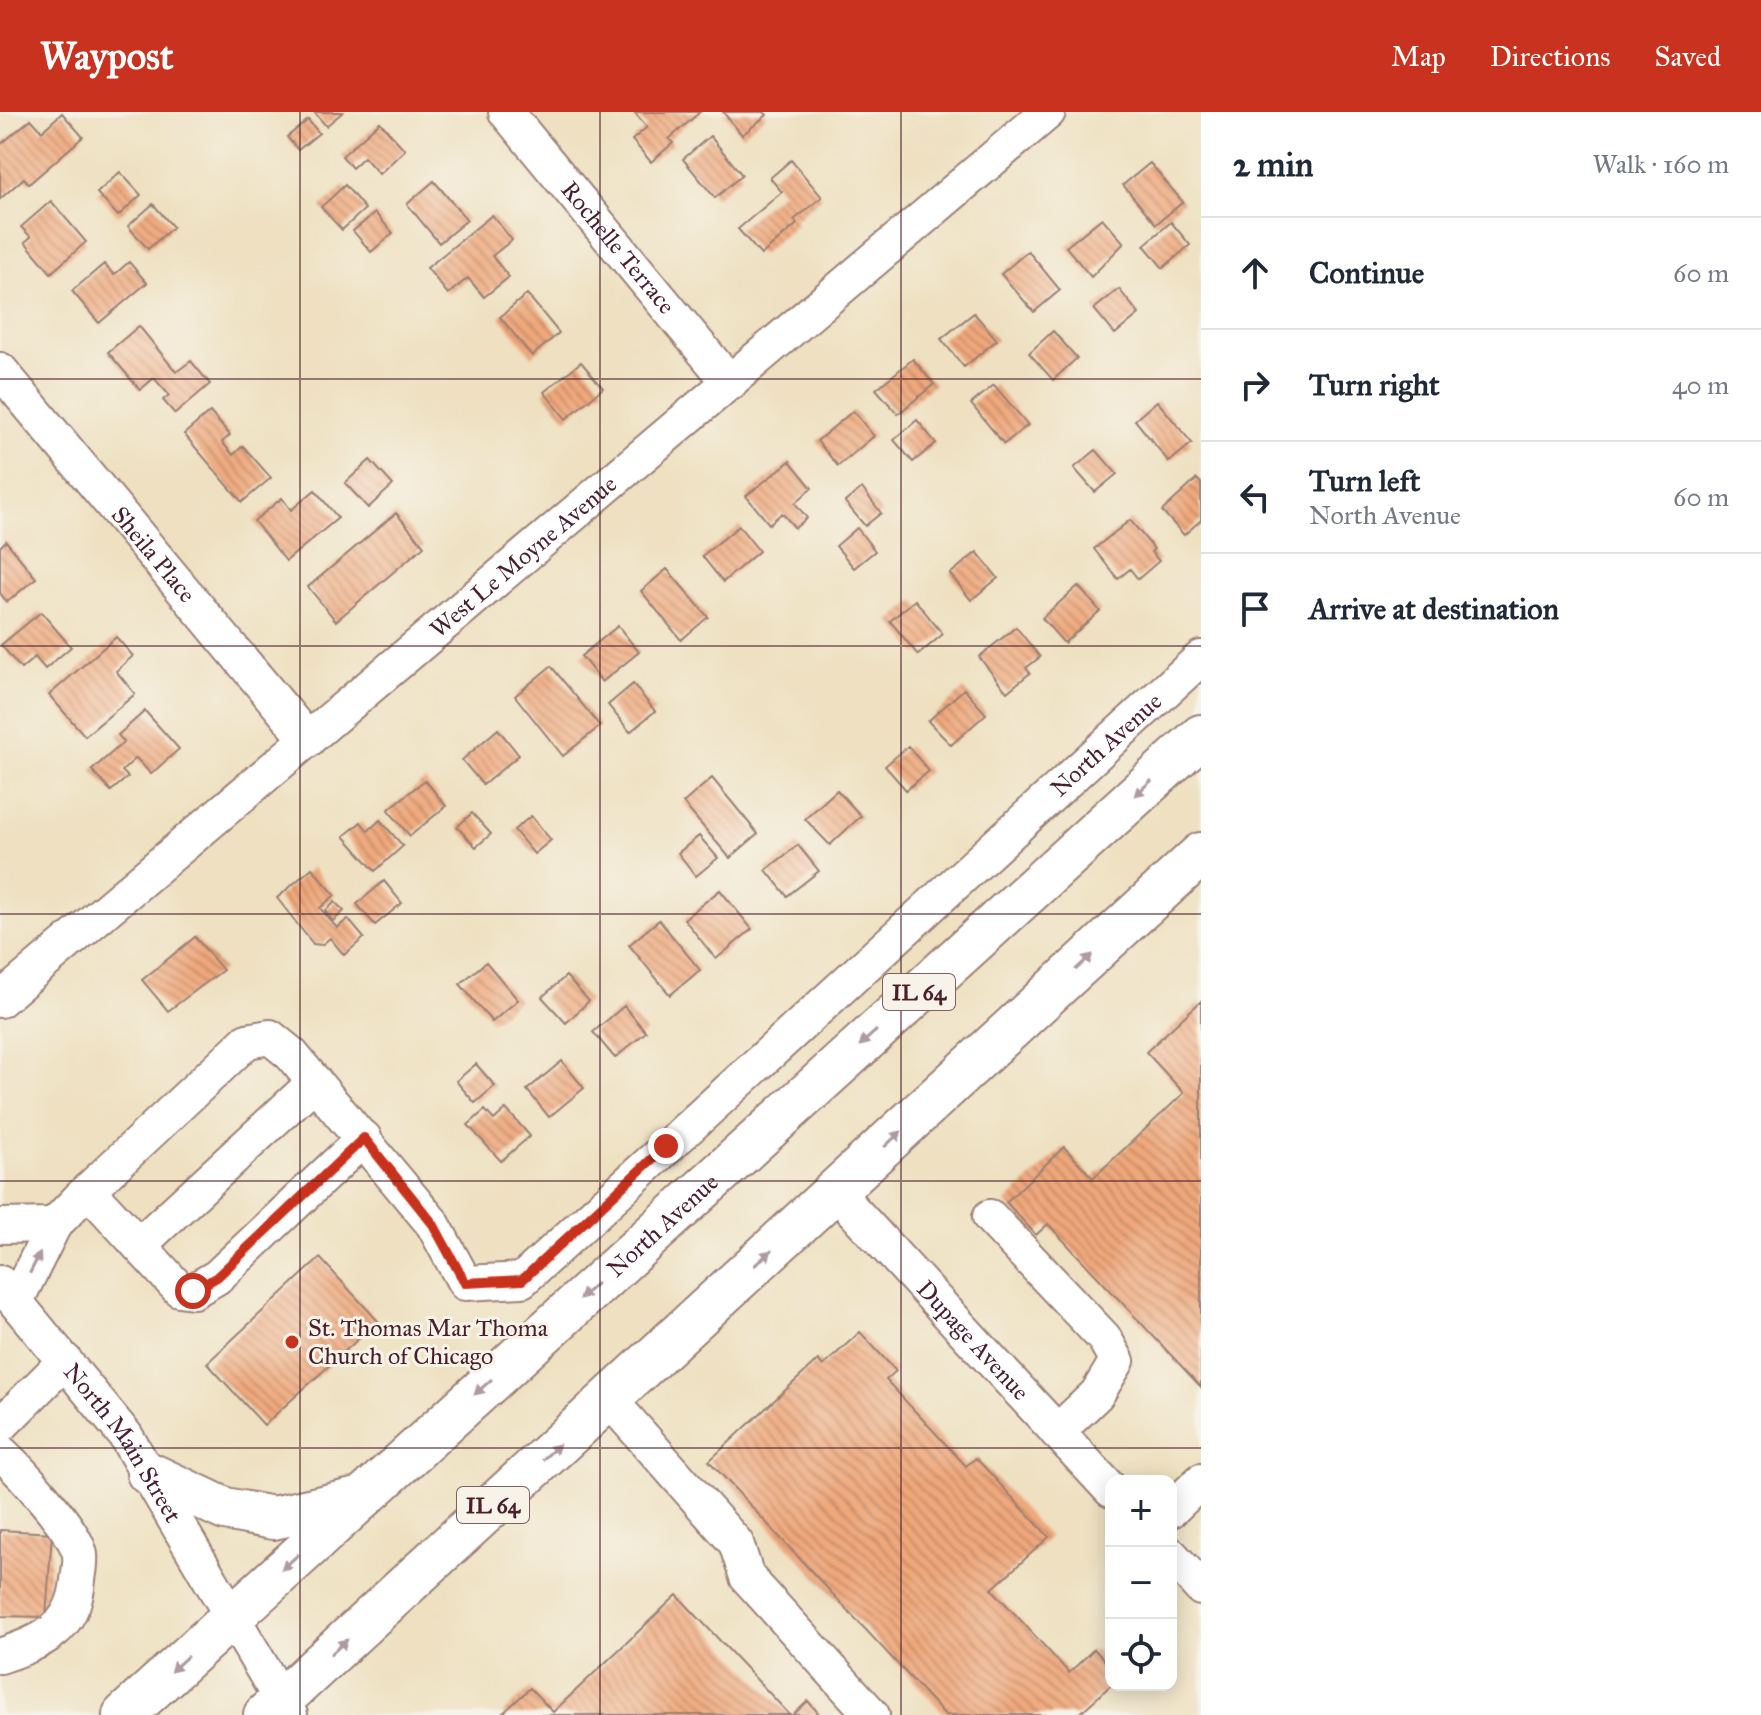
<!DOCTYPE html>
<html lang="en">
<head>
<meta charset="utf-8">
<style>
	:root { --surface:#fff; --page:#f6f6f7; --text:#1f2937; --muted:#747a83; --line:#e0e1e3; --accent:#c8321e }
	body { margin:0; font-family:"IM FELL Great Primer",serif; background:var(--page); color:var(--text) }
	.controls { position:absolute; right:24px; bottom:24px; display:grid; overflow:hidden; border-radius:16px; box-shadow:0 4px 20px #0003 }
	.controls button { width:72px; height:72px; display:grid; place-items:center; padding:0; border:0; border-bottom:2px solid var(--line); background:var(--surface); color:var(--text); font:40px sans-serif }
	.stop { position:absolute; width:24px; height:24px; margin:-18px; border:6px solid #c8321e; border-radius:50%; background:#fff }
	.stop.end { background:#c8321e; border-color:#fff; box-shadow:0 2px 8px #0008 }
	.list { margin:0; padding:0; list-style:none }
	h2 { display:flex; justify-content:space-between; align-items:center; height:104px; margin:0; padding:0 32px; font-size:34px }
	h2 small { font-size:26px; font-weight:400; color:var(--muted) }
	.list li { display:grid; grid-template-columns:52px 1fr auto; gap:24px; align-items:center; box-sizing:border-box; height:112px; padding:0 32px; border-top:2px solid var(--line) }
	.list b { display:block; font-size:30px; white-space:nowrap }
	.list p { margin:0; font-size:26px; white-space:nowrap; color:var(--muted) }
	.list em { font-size:26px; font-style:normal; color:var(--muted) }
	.icon { flex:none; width:44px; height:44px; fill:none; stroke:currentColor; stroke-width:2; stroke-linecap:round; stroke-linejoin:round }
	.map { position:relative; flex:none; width:1201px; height:1603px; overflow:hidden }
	header { display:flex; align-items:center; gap:48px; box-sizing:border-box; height:112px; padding:0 40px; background:var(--accent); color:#fff }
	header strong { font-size:38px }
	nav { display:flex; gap:44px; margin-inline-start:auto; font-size:28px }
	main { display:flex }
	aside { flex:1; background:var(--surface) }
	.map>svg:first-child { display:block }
</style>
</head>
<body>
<header>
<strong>Waypost</strong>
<nav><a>Map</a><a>Directions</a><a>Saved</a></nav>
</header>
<main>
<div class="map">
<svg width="1201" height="1603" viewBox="0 0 1201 1603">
	<defs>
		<pattern id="building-back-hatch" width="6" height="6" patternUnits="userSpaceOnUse" patternTransform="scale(2)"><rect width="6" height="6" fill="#efa87b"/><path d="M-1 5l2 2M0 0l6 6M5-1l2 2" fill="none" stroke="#c48865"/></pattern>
	</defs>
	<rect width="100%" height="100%" fill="#f7f3e8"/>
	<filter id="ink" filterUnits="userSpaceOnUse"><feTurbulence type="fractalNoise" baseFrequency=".0125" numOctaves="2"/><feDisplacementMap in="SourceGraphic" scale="16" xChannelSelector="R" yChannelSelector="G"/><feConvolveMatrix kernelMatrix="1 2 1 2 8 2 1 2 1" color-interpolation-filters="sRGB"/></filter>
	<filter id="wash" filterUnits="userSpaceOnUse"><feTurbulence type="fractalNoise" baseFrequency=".006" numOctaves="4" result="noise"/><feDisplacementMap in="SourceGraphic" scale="32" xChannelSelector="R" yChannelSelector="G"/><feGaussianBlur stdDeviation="1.8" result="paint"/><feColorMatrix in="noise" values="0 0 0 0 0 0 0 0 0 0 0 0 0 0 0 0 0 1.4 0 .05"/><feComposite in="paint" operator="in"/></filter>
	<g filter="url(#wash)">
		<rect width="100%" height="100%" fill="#eee0c0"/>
		<g id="blocks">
			<!-- building -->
			<path fill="url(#building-back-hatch)" d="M314,0H343L326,14Z
				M634,0H700L669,27L673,31L651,50L632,28L647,15Z
				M723,0H764L767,3L742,23Z
				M62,1L83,25L29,72L24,66L0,87V33L31,7L42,19Z
				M308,8L319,21L298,38L287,25Z
				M380,10L405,38L379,62L364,45L352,56L342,44Z
				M710,24L742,63L715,86L683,47Z
				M791,48L822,85L794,108L797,112L761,143L738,117L782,80L770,66Z
				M1150,51L1183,90L1156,112L1123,73Z
				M120,60L141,83L118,104L97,81Z
				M434,69L467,108L439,131L407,92Z
				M345,73L365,97L342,118L321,95Z
				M51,89L86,130L51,161L25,130L31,125L21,115Z
				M153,92L173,115L148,137L128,114Z
				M375,101L393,121L371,140L353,119Z
				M492,103L512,128L492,144L509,165L484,185L468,166L448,182L427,156Z
				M1102,106L1124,131L1091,165L1066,135Z
				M1171,110L1190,133L1163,156L1144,133Z
				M1028,139L1060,178L1034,200L1001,162Z
				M129,150L147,171L99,211L72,179L104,152L114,163Z
				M1119,177L1139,202L1115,222L1094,197Z
				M527,182L559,221L532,244L500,205Z
				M974,201L997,228L964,255L941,227Z
				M139,214L176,260L191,249L210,272L175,302L163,288L169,283L154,266L140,278L108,240Z
				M1053,219L1077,246L1053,268L1029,241Z
				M913,247L934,272L898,302L876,277Z
				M581,250L603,276L566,307L544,280Z
				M994,273L1028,313L1004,332L971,292Z
				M1157,289L1192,331L1169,350L1135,308Z
				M853,299L874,324L838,354L817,329Z
				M210,300L230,323L222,330L233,343L243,334L271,366L242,390L184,322Z
				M917,308L936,331L913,350L894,328Z
				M1096,338L1117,362L1095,380L1074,356Z
				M370,348L393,373L368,396L345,371Z
				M790,349L812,376L795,391L807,406L795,416L782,401L769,412L746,384Z
				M1197,367L1201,371V408L1184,423L1162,399Z
				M862,376L881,401L865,414L845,390Z
				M315,378L338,406L286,449L254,409L282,386L291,398Z
				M396,401L424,434L336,509L308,475Z
				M1130,408L1154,437L1151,440L1159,449L1138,467L1130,457L1118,467L1094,437Z
				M739,414L759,439L723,470L702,444Z
				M857,416L875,439L854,456L836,434Z
				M6,429L36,466L7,490L0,481V435Z
				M977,440L998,466L971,488L950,462Z
				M667,457L708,505L681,528L641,479Z
				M1078,474L1100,499L1064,531L1042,506Z
				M915,488L943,522L918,543L890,509Z
				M41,500L71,535L45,557L35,545L21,557L1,533Z
				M618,514L639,540L602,570L581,544Z
				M1016,515L1040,545L1026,556L1030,561L1007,580L979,545Z
				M116,525L133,544L116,559L135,582L85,624L49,583Z
				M551,554L600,614L563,644L515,584Z
				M633,572L655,599L630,620L608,593Z
				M964,577L986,602L951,633L928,609Z
				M145,599L179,637L151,662L136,646L122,659L128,665L111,679L92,658L124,630L118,623Z
				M498,617L519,643L483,673L462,648Z
				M908,634L929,659L906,678L885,654Z
				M712,666L758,722L730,746L683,691Z
				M425,668L446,694L410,724L388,698Z
				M837,678L861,704L830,733L805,707Z
				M472,701L491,722L476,735L457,715Z
				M531,704L551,728L534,742L514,718Z
				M380,708L403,734L375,759L344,724L361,710L368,719Z
				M699,724L718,746L696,764L678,741Z
				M798,733L819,759L787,784L766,758Z
				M312,756L335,783L320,796L337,816L348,807L364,826L344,843L330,826L322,833L313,832L277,786Z
				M384,769L402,791L375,813L357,792Z
				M720,778L752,817L716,847L684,807Z
				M335,790L344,799L333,809L325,799Z
				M659,808L700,858L670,883L629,833Z
				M195,825L223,858L168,899L142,868Z
				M486,850L518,888L492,910L460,872Z
				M566,864L589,889L566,911L542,885Z
				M1201,889V1275L1048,1112L1036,1123L1006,1090L1064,1035L1093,1066L1184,981L1146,940Z
				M624,894L646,920L615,946L593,920Z
				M562,949L584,976L549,1005L527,978Z
				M476,952L495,974L475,991L456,969Z
				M506,997L530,1024L501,1049L468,1013L485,998L494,1008Z
				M320,1146L378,1209L264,1313L207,1251Z
				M860,1220L896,1259L886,1268L966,1354L976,1346L1049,1425L992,1477L1069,1561L1094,1537L1111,1555V1573L1078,1603H945L709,1349L818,1248L823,1254Z
				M0,1418L52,1421L46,1505L0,1504Z
				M677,1483L790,1603H501L530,1576L553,1600Z
				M808,1589L820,1603H793Z"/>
		</g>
	</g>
	<g filter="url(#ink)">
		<use href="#blocks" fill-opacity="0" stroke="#9c8076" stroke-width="2"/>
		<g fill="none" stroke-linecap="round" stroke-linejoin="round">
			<defs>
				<g id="minor">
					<path id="s1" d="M506,0L730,271"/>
					<path id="s2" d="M0,258L308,628"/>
					<path id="s3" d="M0,888L1048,0"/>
					<path d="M88,1078L179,1177L193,1179L217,1165L364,1026"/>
					<path id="s4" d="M836,1080L1111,1378"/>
					<path d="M990,1105L1104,1226L1117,1249L1097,1282L1057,1320"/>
					<path d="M0,1114L54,1113"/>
					<path d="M139,1133L315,970"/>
					<path id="s5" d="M0,1171L125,1323L290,1603"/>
					<path id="s6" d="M16,1189L54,1113L80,1086L247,929L270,925L291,942L433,1112L465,1171L522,1168L1201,546"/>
					<path d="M609,1287L736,1431L747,1465L872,1603"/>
					<path d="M0,1314L65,1249"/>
					<path d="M0,1340C19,1357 77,1420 80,1443C81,1451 79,1460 78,1468C74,1517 42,1530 0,1544"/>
					<path d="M1171,1398L1201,1369"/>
					<path d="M1171,1443L1201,1476"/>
				</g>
				<g id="major">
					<path d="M148,1361L225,1397L273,1406L358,1387"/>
					<path id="s7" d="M124,1603L1201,624"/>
					<path d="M265,1603L1201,742"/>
				</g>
			</defs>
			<!-- minor casing -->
			<use href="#minor" stroke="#9c8076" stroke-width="38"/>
			<!-- major casing -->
			<use href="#major" stroke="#9c8076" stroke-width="46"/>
			<!-- minor -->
			<use href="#minor" stroke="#fff" stroke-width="34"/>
			<!-- major -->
			<use href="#major" stroke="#fff" stroke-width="42"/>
		</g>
		<!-- one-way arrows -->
		<defs><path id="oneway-solid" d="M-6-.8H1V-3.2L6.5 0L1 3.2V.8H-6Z" transform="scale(2)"/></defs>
		<g fill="#ae9aa0">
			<use href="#oneway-solid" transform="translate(1143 676) rotate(138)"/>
			<use href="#oneway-solid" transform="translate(1084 850) rotate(-43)"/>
			<use href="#oneway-solid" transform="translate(868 926) rotate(138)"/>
			<use href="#oneway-solid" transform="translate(893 1027) rotate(-43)"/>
			<use href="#oneway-solid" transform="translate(763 1146) rotate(-42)"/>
			<use href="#oneway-solid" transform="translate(35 1151) rotate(-63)"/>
			<use href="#oneway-solid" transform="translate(588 1179) rotate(138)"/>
			<use href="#oneway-solid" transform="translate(483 1275) rotate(138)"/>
			<use href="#oneway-solid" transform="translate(551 1340) rotate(-43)"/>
			<use href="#oneway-solid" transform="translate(290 1450) rotate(138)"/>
			<use href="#oneway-solid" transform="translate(339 1535) rotate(-42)"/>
			<use href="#oneway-solid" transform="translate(179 1552) rotate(137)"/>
		</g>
	</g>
	<g fill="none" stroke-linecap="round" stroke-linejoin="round" filter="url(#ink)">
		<!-- route -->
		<path stroke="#c8321e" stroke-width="10" d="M193,1179L217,1165L364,1026L433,1112L465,1171L522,1168L666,1034"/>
	</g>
	<!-- grid -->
	<path fill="none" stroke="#4a1f2b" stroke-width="2" stroke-opacity="0.55" d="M300,0V1603M600,0V1603M901,0V1603M0,267H1201M0,534H1201M0,802H1201M0,1069H1201M0,1336H1201"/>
	<!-- markers -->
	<circle fill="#c8321e" stroke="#f7f3e8" stroke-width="3" cx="292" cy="1230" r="8"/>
	<g text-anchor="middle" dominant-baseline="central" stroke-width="6" stroke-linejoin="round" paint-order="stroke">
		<!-- shield labels -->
		<g fill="#f7f3e8" stroke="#7e5f64" stroke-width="2">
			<rect x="883" y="862" width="72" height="36" rx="6"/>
			<rect x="457" y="1375" width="72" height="36" rx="6"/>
		</g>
		<g font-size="22" font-weight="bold" fill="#4a1f2b">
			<text x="919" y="880">IL 64</text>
			<text x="493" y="1393">IL 64</text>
		</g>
		<!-- street labels -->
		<g font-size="24" fill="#4a1f2b" stroke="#f7f3e8">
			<text stroke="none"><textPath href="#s1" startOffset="176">Rochelle Terrace</textPath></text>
			<text stroke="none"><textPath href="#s2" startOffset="240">Sheila Place</textPath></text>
			<text stroke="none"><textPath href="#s3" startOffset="686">West Le Moyne Avenue</textPath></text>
			<text stroke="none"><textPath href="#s6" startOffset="1540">North Avenue</textPath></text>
			<text stroke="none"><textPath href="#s7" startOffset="728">North Avenue</textPath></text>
			<text stroke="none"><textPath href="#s4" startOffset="202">Dupage Avenue</textPath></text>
			<text stroke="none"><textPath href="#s5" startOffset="202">North Main Street</textPath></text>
		</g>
		<!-- poi labels -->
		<g font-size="24" fill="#4a1f2b" stroke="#f7f3e8" text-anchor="start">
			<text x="308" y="1216">St. Thomas Mar Thoma<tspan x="308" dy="28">Church of Chicago</tspan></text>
		</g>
	</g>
</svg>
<div class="controls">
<button>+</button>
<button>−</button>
<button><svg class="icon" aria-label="locate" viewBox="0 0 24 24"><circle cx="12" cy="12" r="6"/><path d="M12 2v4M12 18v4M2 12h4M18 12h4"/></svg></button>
</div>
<div class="stop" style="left:193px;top:1179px"></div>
<div class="stop end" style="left:666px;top:1034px"></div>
</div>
<aside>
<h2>2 min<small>Walk · 160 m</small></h2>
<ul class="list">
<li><svg class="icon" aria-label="ahead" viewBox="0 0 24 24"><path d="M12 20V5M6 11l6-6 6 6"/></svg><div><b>Continue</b></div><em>60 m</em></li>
<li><svg class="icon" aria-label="right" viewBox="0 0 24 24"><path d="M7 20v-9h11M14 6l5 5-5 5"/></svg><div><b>Turn right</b></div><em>40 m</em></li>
<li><svg class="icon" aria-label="left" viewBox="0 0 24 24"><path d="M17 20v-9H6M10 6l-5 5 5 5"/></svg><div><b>Turn left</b><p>North Avenue</p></div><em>60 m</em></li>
<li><svg class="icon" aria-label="arrive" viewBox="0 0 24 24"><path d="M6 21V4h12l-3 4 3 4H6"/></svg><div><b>Arrive at destination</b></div></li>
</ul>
</aside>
</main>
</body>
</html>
